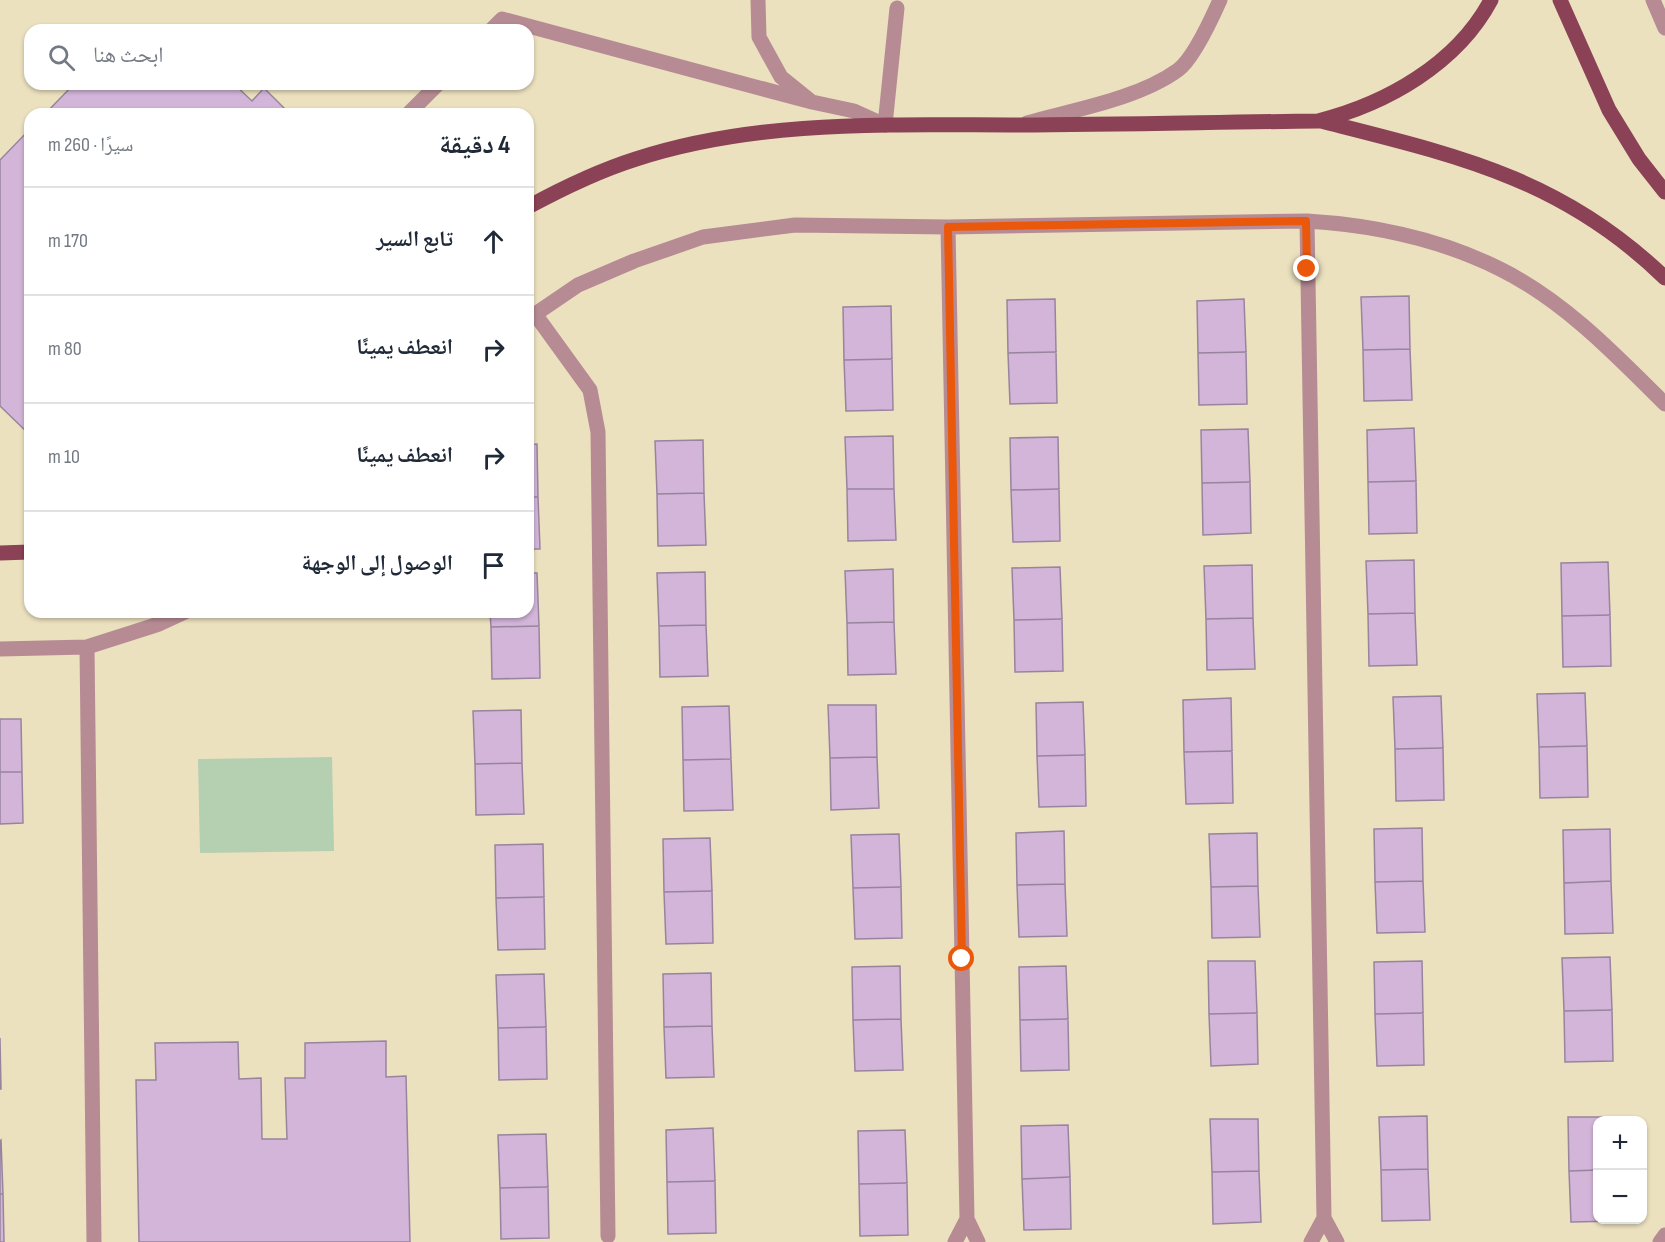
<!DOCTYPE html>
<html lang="ar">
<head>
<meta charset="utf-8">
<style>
	:root { --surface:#fff; --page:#f6f6f7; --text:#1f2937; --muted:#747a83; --line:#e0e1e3 }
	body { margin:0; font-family:"Sofia Sans Condensed","Noto Naskh Arabic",sans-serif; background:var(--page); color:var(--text); direction:rtl }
	.controls { position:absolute; right:18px; bottom:18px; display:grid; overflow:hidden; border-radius:12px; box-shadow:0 2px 4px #0004 }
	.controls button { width:54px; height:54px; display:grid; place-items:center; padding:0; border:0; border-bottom:2px solid var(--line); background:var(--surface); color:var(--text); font:30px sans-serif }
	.stop { position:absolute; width:18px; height:18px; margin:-14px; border:4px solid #ea580c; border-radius:50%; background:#fff }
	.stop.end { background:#ea580c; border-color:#fff; box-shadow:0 2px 6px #0008 }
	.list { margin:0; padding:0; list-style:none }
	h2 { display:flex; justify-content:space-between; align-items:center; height:78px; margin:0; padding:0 24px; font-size:26px }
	h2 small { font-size:20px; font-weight:400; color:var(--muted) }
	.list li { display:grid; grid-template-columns:39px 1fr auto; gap:18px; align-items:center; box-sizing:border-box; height:108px; padding:0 24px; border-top:2px solid var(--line) }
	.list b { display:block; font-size:22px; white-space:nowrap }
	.list em { font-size:20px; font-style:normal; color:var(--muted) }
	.icon { flex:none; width:33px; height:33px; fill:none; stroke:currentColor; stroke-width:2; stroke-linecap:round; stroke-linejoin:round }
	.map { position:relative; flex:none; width:1665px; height:1242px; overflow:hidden; direction:ltr }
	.search { position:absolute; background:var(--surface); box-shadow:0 2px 4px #0004; left:24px; top:24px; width:510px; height:66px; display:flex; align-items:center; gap:15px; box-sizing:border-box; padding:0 21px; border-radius:18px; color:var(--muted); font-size:22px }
	.panel { position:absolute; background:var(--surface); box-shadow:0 2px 4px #0004; left:24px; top:108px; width:510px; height:510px; border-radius:18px; direction:rtl }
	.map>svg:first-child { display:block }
</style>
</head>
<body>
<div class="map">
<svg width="1665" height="1242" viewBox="0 0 1665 1242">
	<rect width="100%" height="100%" fill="#ebe1bf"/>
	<!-- green -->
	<path fill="#b5cfb1" d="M332,757L334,851L200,853L198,759Z"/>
	<!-- building -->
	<path fill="#d2b5d9" stroke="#99849e" stroke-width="1.5" d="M74,84H234L252,101L264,88L290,114H45Z
		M30,129V301L26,305L30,309V435L0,406V160Z
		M1409,296L1410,349L1363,350L1361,297Z
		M1055,299L1056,352L1008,353L1007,300Z
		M1244,299L1246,352L1198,353L1197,301Z
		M891,306L892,359L844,360L843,307Z
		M1410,349L1412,400L1364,401L1363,350Z
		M1056,352L1057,403L1010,404L1008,353Z
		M1246,352L1247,404L1199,405L1198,353Z
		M892,359L893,410L846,411L844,360Z
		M1414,428L1416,481L1368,482L1367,430Z
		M1248,429L1250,482L1202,483L1201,430Z
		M893,436L894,489H847L845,437Z
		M1058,437L1059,489L1011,490L1010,438Z
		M703,440L704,493L657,494L655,441Z
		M537,444L538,497H528V445Z
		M1416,481L1417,533L1369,534L1368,482Z
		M1250,482L1251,533L1203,535L1202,483Z
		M847,489H894L896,540L848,541Z
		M1059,489L1060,541L1013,542L1011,490Z
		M704,493L706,545L658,546L657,494Z
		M528,497H538L540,549H528Z
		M1414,560L1415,613L1368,614L1366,561Z
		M1608,562L1610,615L1562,616L1561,563Z
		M1252,565L1253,618L1206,619L1204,566Z
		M1060,567L1062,619L1014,620L1012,568Z
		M893,569L894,622L847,623L845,571Z
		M705,572L706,625L659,626L657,573Z
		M528,573H537L539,626L491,627L490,612H528Z
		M1415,613L1417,665L1369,666L1368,614Z
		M1610,615L1611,666L1563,667L1562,616Z
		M1253,618L1255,669L1207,670L1206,619Z
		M1062,619L1063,671L1015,672L1014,620Z
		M894,622L896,674L848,675L847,623Z
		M706,625L708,676L660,677L659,626Z
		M539,626L540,678L492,679L491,627Z
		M1585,693L1587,746L1539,747L1537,694Z
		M1441,696L1443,748L1395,749L1393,697Z
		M1231,698L1232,751L1184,752L1183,700Z
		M1083,702L1085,755L1037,756L1036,703Z
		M828,705H876L877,757L830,758Z
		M729,706L731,759L683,760L682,707Z
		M521,710L522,763L475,764L473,711Z
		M0,719H21L22,772H0Z
		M1587,746L1588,797L1540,798L1539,747Z
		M1443,748L1444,800L1396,801L1395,749Z
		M1232,751L1233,803L1186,804L1184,752Z
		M1085,755L1086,806L1039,807L1037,756Z
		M877,757L879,808L831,810L830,758Z
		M731,759L733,810L684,811L683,760Z
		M522,763L524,814L476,815L475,764Z
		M0,772H22L23,823L0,824Z
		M1422,828L1423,881L1375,882L1374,829Z
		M1610,829L1611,881L1564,883L1563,830Z
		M1064,831L1065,884L1017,885L1016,833Z
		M1257,833L1258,886L1211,887L1209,834Z
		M899,834L901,887L853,888L851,835Z
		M710,838L712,891L664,892L663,839Z
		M543,844L544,897L496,898L495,845Z
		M1423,881L1425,932L1377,933L1375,882Z
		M1611,881L1613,933L1565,934L1564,883Z
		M1065,884L1067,936L1019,937L1017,885Z
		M1258,886L1260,937L1212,938L1211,887Z
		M901,887L902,938L855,939L853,888Z
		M712,891L713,943L666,944L664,892Z
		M544,897L545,949L498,950L496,898Z
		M1610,957L1612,1010L1564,1011L1562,958Z
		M1208,961H1255L1257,1013L1209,1014Z
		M1422,961L1423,1013L1375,1014L1374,962Z
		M900,966L901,1019L853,1020L852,967Z
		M1066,966L1068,1019L1020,1020L1019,967Z
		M711,973L712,1026L664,1027L663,974Z
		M544,974L546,1027L498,1028L496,975Z
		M1612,1010L1613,1061L1565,1062L1564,1011Z
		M1257,1013L1258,1064L1211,1066L1209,1014Z
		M1423,1013L1424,1065L1377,1066L1375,1014Z
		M901,1019L903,1070L855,1071L853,1020Z
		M1068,1019L1069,1070L1021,1071L1020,1020Z
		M712,1026L714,1077L666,1078L664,1027Z
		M546,1027L547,1079L499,1080L498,1028Z
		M0,1038L1,1089H0Z
		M386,1041V1077L406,1076L410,1242H139L136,1080H156L155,1043L238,1042L239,1079L261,1078L262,1139H287L285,1078H305V1043Z
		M1427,1116L1428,1169L1381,1170L1379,1117Z
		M1568,1117H1616V1120H1598V1170L1569,1171Z
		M1210,1119H1258L1259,1171L1212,1172Z
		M1068,1125L1070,1177L1022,1179L1021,1126Z
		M713,1128L715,1181L667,1182L666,1130Z
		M905,1130L907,1183L859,1184L858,1131Z
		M546,1134L548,1187L500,1188L498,1135Z
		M1,1140L3,1194H0V1141Z
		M1428,1169L1430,1220L1382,1221L1381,1170Z
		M1598,1170V1220L1618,1221L1571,1222L1569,1171Z
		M1259,1171L1261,1222L1213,1224L1212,1172Z
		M1070,1177L1071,1229L1024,1230L1022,1179Z
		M715,1181L716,1233L668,1234L667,1182Z
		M907,1183L908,1235L860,1236L859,1184Z
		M548,1187L549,1238L501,1239L500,1188Z
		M0,1194H3L4,1242H0Z"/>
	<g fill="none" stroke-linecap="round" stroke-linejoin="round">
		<!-- minor -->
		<path stroke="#b68b94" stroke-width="15" d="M758,0L759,37L781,77L812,102L854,111L885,125L897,8
			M1653,0L1665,28
			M491,30L502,19L812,102
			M408,114L438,84
			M1027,123C1073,110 1138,99 1178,70C1193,59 1212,18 1220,0
			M1307,221L1324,1218
			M948,227L967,1219
			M535,314L590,390L598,432L608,1236
			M528,319L578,285L634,261L703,237L795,225L948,227L1307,221C1373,225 1440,239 1500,269C1563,300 1615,354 1665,404
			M87,647L94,1242
			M0,649L87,647L159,624L185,612
			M955,1242L967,1219L978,1242
			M1311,1242L1324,1218L1337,1242
			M1660,1242L1665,1235"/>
		<!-- major -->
		<path stroke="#8b4256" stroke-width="15" d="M1560,0L1609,110L1639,159L1665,192
			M1321,121C1455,155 1562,178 1665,278
			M528,207C563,188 598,171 636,159C758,119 891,125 1018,125C1118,125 1218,122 1318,121C1386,104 1457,64 1491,0
			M0,553L30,552"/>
	</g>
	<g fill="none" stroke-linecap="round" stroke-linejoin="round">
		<!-- route -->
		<path stroke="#ea580c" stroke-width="8" d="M962,959L948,227L1306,221L1307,269"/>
	</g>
</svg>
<div class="controls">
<button>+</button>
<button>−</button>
</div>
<div class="stop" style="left:962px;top:959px"></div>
<div class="stop end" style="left:1307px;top:269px"></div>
<div class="search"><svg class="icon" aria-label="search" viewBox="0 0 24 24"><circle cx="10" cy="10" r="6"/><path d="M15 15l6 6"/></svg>ابحث هنا</div>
<section class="panel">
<h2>4 دقيقة<small>سيرًا · 260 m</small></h2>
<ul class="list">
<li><svg class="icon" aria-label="ahead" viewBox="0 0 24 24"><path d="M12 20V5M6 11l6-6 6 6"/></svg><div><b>تابع السير</b></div><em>170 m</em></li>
<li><svg class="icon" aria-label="right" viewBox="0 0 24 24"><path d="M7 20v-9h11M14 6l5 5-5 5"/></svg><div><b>انعطف يمينًا</b></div><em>80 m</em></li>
<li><svg class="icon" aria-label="right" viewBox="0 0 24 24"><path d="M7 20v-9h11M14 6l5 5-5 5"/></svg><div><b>انعطف يمينًا</b></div><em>10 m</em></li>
<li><svg class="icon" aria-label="arrive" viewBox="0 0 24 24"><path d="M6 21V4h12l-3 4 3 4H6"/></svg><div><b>الوصول إلى الوجهة</b></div></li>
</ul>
</section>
</div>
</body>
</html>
